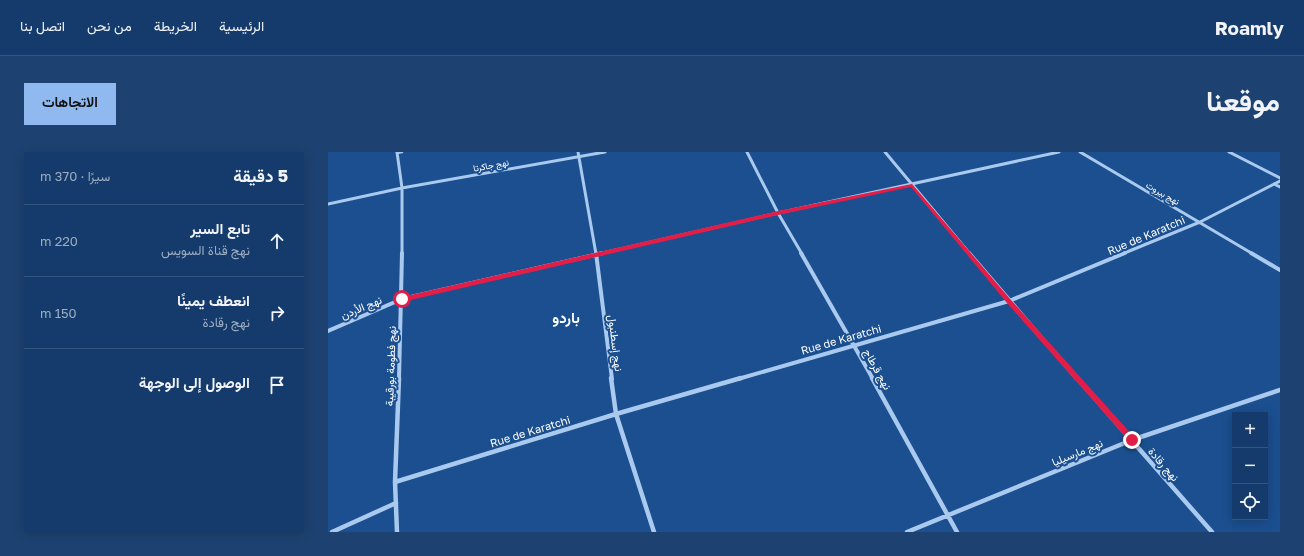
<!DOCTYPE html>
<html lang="ar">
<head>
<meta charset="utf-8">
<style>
	:root { --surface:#143b6b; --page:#1d4271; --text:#f1f3f6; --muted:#9dadc1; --line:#33557e; --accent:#90b9f0 }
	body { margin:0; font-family:"Golos Text",Vazirmatn,sans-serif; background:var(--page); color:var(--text); direction:rtl }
	.controls { position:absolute; right:12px; bottom:12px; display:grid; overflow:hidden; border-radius:0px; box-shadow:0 2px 10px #0003 }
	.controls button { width:36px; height:36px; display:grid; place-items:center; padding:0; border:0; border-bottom:1px solid var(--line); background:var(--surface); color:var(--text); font:20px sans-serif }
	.stop { position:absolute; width:12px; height:12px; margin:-9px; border:3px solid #e11d48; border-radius:50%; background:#fff }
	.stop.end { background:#e11d48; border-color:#fff; box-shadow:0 1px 4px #0008 }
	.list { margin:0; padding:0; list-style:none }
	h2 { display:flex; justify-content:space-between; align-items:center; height:52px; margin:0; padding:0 16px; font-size:17px }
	h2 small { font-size:13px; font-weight:400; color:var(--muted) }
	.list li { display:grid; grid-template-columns:26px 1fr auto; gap:12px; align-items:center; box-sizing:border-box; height:72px; padding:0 16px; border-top:1px solid var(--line) }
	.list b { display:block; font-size:15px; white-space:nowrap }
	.list p { margin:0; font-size:13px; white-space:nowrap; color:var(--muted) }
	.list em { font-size:13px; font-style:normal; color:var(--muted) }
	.icon { flex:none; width:22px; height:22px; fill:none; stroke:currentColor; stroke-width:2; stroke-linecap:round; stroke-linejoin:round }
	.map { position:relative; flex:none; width:952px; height:380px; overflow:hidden; direction:ltr; border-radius:0px }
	header { display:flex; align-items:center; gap:24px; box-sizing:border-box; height:56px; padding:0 20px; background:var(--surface); border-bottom:1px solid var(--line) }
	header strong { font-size:19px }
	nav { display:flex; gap:22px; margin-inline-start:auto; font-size:14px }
	.intro { display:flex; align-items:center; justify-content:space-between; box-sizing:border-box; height:96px; padding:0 24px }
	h1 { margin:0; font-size:28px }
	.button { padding:10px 18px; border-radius:0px; background:var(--accent); color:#111; font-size:14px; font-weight:700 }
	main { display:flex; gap:24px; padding:0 24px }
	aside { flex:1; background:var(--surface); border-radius:0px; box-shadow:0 2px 10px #0003 }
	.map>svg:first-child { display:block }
</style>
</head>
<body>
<header>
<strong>Roamly</strong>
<nav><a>الرئيسية</a><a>الخريطة</a><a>من نحن</a><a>اتصل بنا</a></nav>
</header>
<div class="intro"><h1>موقعنا</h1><a class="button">الاتجاهات</a></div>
<main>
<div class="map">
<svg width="952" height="380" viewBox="0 0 952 380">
	<rect width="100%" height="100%" fill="#1b4f8f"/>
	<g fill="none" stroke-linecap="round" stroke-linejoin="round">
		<!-- pedestrian -->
		<path stroke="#a9c9ee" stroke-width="2.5" d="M69,1L74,0"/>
		<!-- minor-far2 -->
		<path stroke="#a9c9ee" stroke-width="3" d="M69,0L74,36V102
			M250,0L268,102
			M419,0L450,61L474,102
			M557,0L642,102
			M752,0L925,102
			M901,0L952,26
			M946,32L952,35
			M0,52L74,36L277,0
			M270,102L450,61L731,0
			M794,102L872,70L952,29"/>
		<!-- minor-far1 -->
		<path stroke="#a9c9ee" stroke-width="4" d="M268,101L284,227
			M473,101L545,227
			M641,101L749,227
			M923,101L952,118
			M0,179L74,147L275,101
			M71,227L74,101
			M410,227L681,149L797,101"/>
		<!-- minor -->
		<path stroke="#a9c9ee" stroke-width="4.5" d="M283,226L288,262L326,380
			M544,226L629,380
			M749,226L884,380
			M67,330L288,262L413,226
			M4,380L68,351
			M69,380L67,330L71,226
			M579,380L804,288L952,238"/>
	</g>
	<!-- route -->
	<path fill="#e11d48" d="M584,32L683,148L807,286V290H802L679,151L583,35L450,63L74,150L71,147L74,145L450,59Z"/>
	<g text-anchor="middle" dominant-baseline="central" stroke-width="4" stroke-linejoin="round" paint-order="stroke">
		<!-- far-street labels -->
		<g font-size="9" fill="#fff" stroke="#1b4f8f">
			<text transform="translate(163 13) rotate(-10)">نهج جاكرتا</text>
			<text transform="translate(835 41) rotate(30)">نهج بيروت</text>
		</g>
		<!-- street labels -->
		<g font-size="11" fill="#fff" stroke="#1b4f8f">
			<text transform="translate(818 83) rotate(-23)">Rue de Karatchi</text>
			<text transform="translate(33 155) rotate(-23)">نهج الأردن</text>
			<text transform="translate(513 187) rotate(-16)">Rue de Karatchi</text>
			<text transform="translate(288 191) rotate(83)">نهج إسطنبول</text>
			<text transform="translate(62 214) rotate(-88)">نهج فطومة بورقيبة</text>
			<text transform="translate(550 217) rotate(61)">نهج قرطاج</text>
			<text transform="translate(202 279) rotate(-17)">Rue de Karatchi</text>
			<text transform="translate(749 300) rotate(-22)">نهج مارسيليا</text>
			<text transform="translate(836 312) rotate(49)">نهج رقادة</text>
		</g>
		<!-- district labels -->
		<g font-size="15" font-weight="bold" fill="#fff" stroke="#1b4f8f">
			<text x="238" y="165">باردو</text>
		</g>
	</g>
</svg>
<div class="controls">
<button>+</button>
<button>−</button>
<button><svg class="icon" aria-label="locate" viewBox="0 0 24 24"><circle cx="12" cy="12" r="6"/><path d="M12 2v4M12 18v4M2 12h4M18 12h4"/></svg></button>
</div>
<div class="stop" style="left:74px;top:147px"></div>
<div class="stop end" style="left:804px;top:288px"></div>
</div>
<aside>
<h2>5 دقيقة<small>سيرًا · 370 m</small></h2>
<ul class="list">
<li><svg class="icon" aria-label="ahead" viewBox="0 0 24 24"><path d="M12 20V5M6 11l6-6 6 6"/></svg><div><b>تابع السير</b><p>نهج قناة السويس</p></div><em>220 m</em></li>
<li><svg class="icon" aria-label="right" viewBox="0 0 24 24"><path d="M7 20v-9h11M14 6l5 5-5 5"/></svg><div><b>انعطف يمينًا</b><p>نهج رقادة</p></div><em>150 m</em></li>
<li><svg class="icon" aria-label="arrive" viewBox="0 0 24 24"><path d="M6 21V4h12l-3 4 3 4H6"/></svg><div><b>الوصول إلى الوجهة</b></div></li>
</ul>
</aside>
</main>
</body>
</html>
